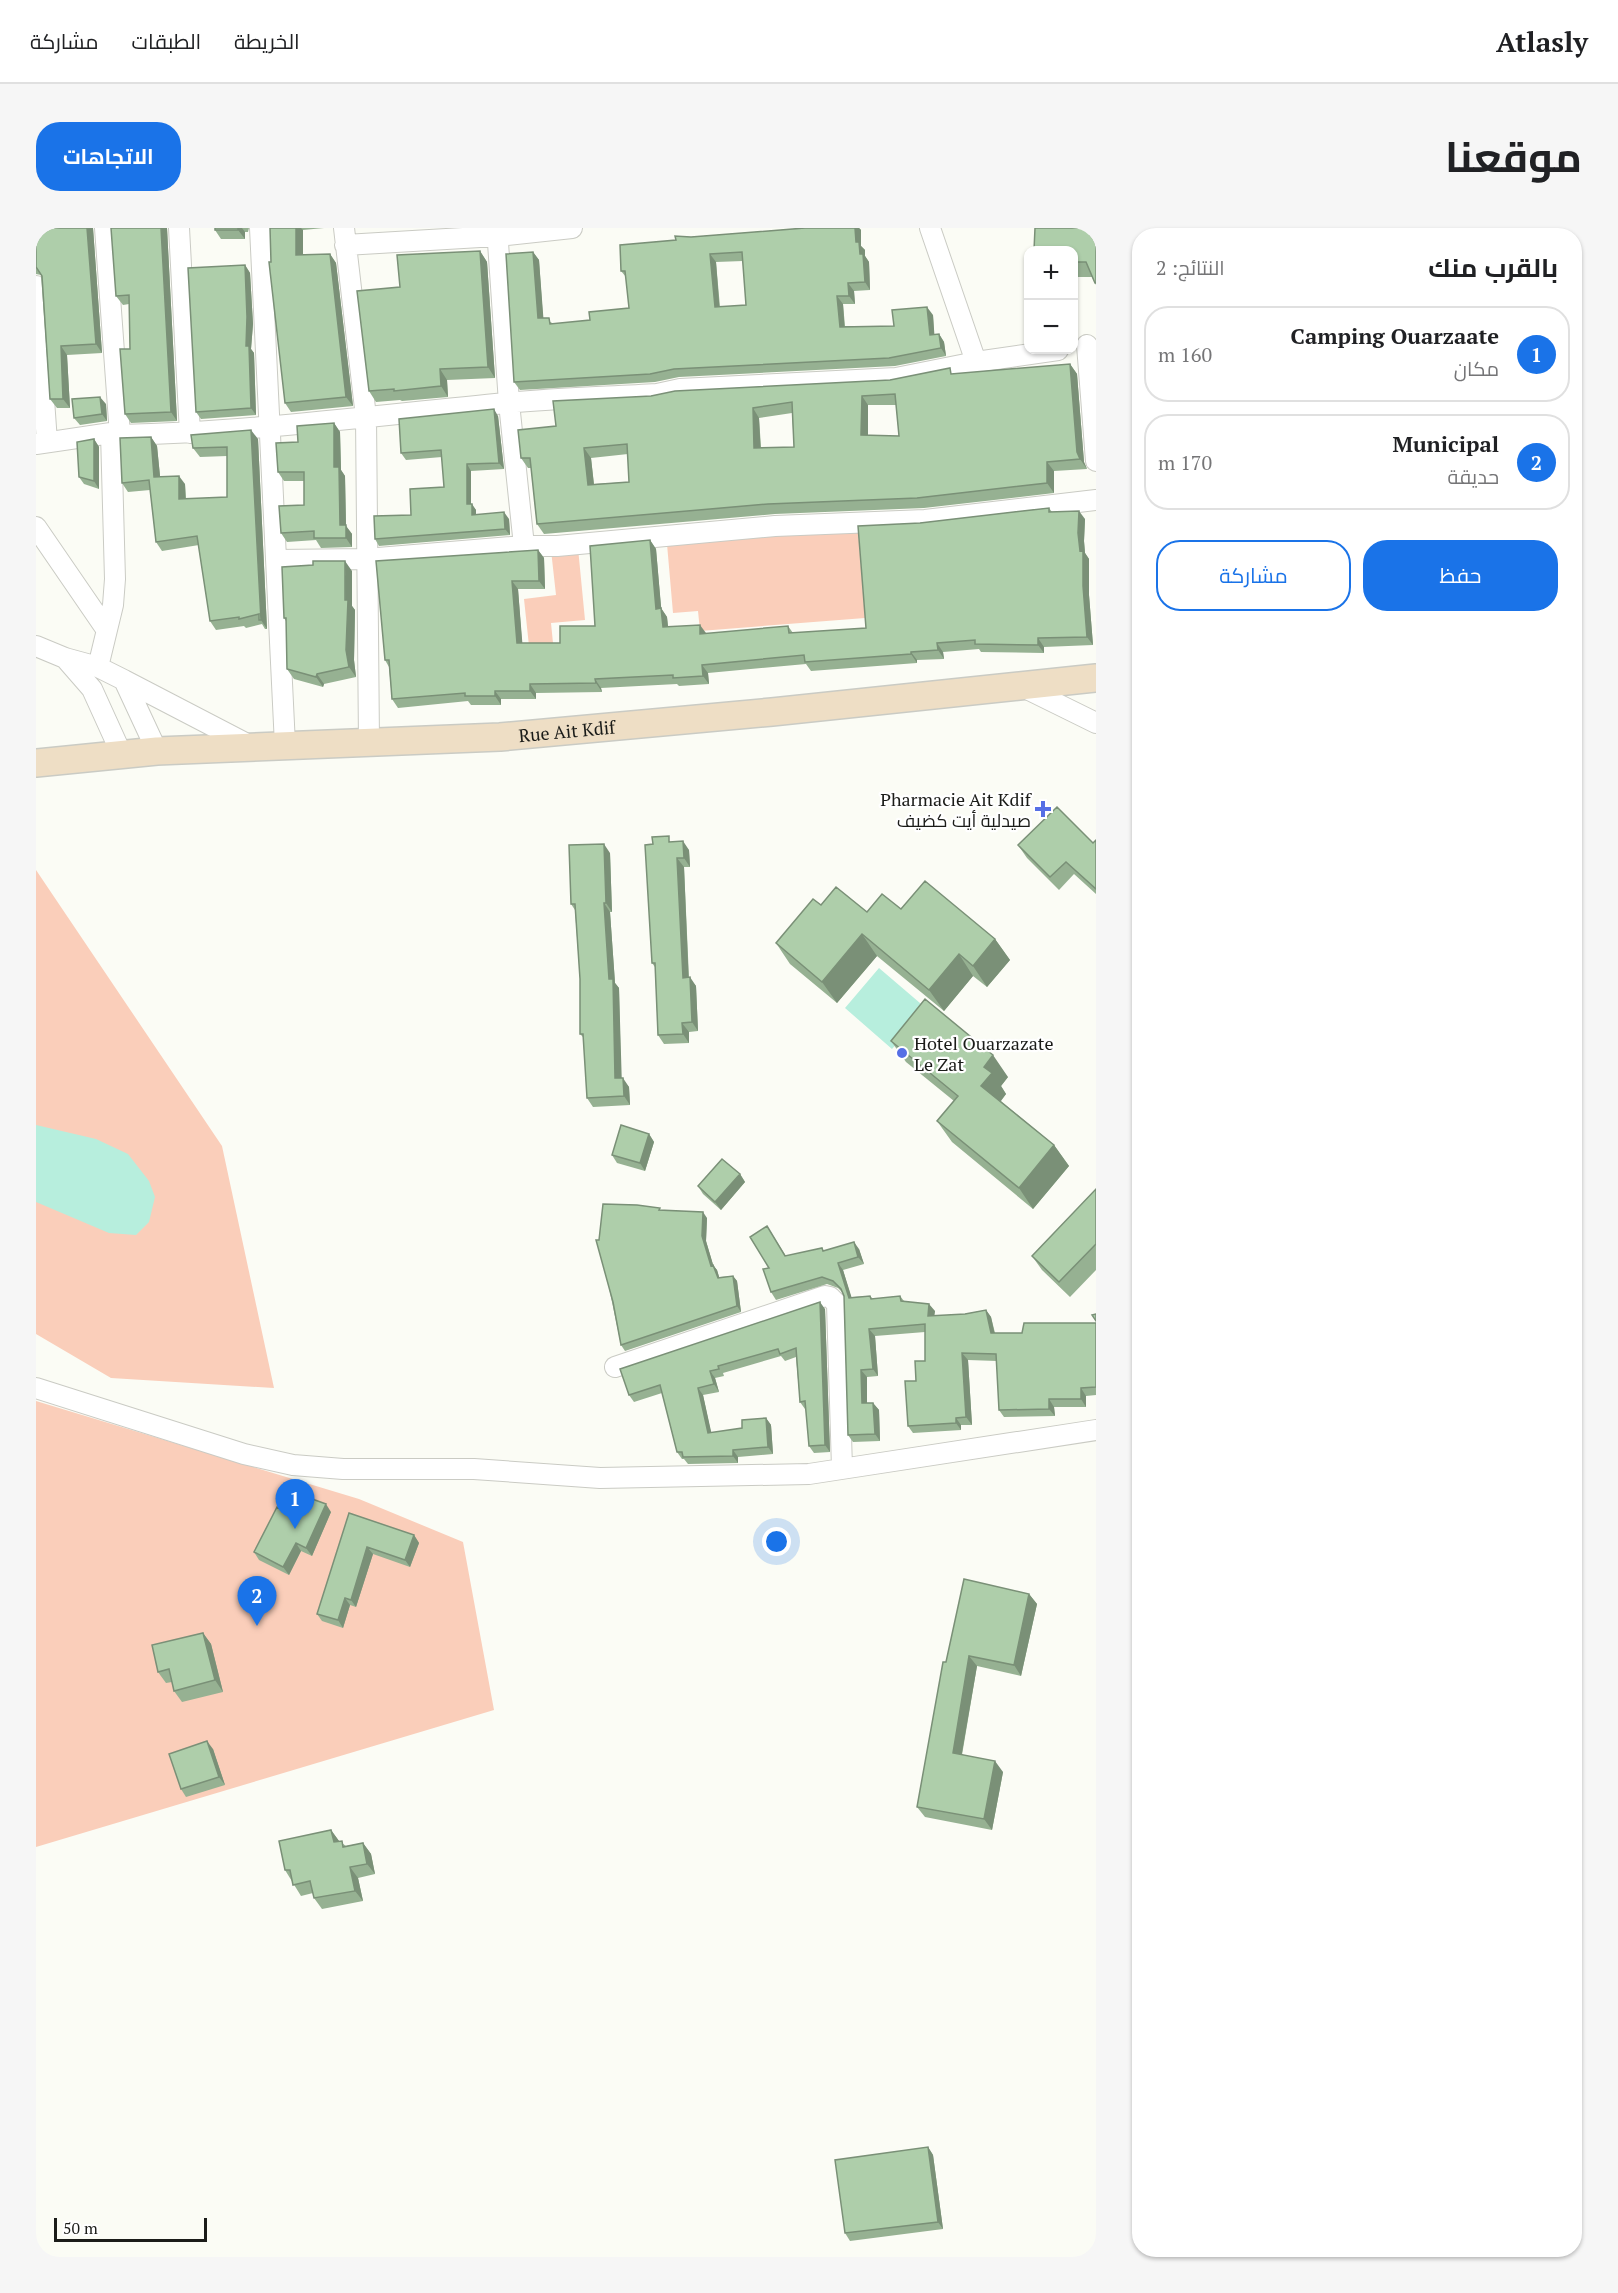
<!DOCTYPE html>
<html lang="ar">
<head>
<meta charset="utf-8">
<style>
	:root { --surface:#fff; --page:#f6f6f6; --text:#202124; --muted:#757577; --line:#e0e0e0; --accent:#1a73e8 }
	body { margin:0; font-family:"PT Serif",Cairo,serif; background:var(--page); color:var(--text); direction:rtl }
	.controls { position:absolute; right:18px; top:18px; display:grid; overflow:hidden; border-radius:12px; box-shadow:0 2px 4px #0004 }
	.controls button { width:54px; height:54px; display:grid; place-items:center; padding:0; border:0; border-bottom:2px solid var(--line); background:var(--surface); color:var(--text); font:30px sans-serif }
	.scale { position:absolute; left:18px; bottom:15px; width:153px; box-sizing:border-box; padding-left:6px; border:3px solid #1b1c19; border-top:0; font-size:16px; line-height:21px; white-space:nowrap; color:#1b1c19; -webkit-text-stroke:4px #fff; paint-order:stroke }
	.you { position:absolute; left:741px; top:1314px; width:21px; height:21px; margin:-15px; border:4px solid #fff; border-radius:50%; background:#1a73e8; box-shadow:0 0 0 9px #1a73e833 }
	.badge { display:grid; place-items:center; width:39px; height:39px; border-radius:50%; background:var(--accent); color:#fff; font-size:20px; font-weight:700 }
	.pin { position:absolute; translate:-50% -50px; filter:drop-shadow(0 2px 3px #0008) }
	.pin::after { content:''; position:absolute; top:32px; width:21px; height:18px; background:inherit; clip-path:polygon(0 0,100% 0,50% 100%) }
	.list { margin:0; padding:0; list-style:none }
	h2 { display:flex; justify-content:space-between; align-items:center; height:78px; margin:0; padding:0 24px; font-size:26px }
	h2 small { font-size:20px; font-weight:400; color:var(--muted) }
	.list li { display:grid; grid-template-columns:39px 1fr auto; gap:18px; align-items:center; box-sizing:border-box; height:96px; margin:0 12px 12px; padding:0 12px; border:2px solid var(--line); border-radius:24px }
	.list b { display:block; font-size:22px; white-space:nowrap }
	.list p { margin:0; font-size:20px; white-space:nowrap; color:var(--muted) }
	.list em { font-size:20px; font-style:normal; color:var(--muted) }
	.actions { display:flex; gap:12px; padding:18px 24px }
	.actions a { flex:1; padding:14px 0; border:2px solid var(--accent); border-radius:24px; text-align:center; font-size:21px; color:var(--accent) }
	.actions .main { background:var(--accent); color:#fff }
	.map { position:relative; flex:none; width:1060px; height:2029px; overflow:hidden; direction:ltr; border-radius:24px }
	header { display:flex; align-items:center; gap:36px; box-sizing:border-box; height:84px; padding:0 30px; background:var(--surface); border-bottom:2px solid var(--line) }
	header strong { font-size:28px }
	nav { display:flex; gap:33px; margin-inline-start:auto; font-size:21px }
	.intro { display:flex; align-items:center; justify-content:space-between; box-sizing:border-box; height:144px; padding:0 36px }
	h1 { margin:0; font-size:42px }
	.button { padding:15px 27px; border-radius:24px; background:var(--accent); color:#fff; font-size:21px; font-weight:700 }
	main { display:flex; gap:36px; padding:0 36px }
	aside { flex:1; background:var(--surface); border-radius:24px; box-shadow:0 2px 4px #0004 }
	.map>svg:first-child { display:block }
</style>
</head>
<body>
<header>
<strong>Atlasly</strong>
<nav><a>الخريطة</a><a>الطبقات</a><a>مشاركة</a></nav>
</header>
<div class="intro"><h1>موقعنا</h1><a class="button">الاتجاهات</a></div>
<main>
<aside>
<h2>بالقرب منك<small>النتائج: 2</small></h2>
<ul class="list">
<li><span class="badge">1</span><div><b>Camping Ouarzaate</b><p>مكان</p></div><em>160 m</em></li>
<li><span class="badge">2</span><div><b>Municipal</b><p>حديقة</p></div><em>170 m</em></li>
</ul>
<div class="actions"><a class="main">حفظ</a><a>مشاركة</a></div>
</aside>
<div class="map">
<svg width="1060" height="2029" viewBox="0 0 1060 2029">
	<rect width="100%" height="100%" fill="#fbfcf5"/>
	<!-- green -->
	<path fill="#faceba" d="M822,300L829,390L664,403L662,383L637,385L631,316Z
		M542,320L549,392L515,395L517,415L493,418L488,371L520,367L515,322Z
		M0,642L186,918L238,1160L75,1150L0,1106Z
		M0,1173L323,1271L427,1314L458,1482L0,1619Z"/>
	<!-- water -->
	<path fill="#b7eedd" d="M843,740L891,781L856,821L809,780Z
		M0,897L60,911L92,926L113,953L119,969L113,994L100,1007L73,1005L0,974Z"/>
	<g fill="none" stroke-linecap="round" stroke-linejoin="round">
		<defs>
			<path id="street" d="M69,0L84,207
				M143,0L154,205
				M224,0L249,517
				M308,0L330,189L333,514
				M461,0L473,175L488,318
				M894,0L940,134
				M309,17L461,8L536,0
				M0,58L11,214
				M1051,117L1060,233
				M0,216L75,205L84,207C214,204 342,187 471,175C521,170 571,169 621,166L644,161L860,150L940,134L1022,122
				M0,299L70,401
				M240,332L330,331L488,318H521L739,298L889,292L1060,272
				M0,418L29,430L62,439L88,452L121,523
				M29,430L56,461L86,527
				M62,439L77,377L79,351L75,205
				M88,452L215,518
				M983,457L1060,495
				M579,1139L789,1068L794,1069L801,1076L806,1240
				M0,1160L208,1226L257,1237L307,1241H438L564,1250L773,1246L1060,1202"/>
			<g id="secondary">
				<path id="s1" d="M0,535L121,523L464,509L736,484L1060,450"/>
			</g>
		</defs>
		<!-- street casing -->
		<use href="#street" stroke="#cacbc4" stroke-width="22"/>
		<!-- secondary casing -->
		<use href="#secondary" stroke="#cacbc4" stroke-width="30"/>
		<!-- street -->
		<use href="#street" stroke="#fff" stroke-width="20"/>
		<!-- secondary -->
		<use href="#secondary" stroke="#eedec5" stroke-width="27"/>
	</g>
	<!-- wall -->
	<path fill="#96b192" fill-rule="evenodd" d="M0,0H57L66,125L31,127L34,180H21L14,171L5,47L0,46Z
		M131,0L141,193L95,195L89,186L94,121L93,76L87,77L80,68Z
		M179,0H213L212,4H209V11H185L179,2Z
		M234,0H288L267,2V27L294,26L300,35L317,178L255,184L249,175L235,34L234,1Z
		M769,0H823L825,2V18L829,22V28L833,34L834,62L818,63L819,76H807L809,98H858L897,87L898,106H903L908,114L910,128L859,138L643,149L619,154L484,162L478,154L497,24L503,32L507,90L518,96L554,92L593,80L590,49L585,43L640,12L655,9ZM707,33L710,77L684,79L680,34Z
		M1060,0V57L1056,49H1038V22Z
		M444,23L451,34L459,150L411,152L412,169L366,173L364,172L340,174L333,163L364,59Z
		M209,37L214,45L217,96L215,121L218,125L220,187L165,191L160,184Z
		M1034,136L1041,146L1048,234L1051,241L1018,243V265L888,280L739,286L508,306L501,296L495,240H492L485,230L520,198L615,168L854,152ZM832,177H860L863,208H832ZM756,185L758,219H725L723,190ZM592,226L593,254L558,256L555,230Z
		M70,176L71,193L44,197L38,190Z
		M462,188L468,241L435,243V276L440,282V286L473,291L474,307L343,318L339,311L375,287L408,259L406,229L370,232L365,225Z
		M298,195L304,204L305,242L309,248L310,298L316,306V319L285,320L280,312L251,314L245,305L268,277V253H248L242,244L262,214Z
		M115,209L121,218L124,248L149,256L150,271L191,269V228L164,229L157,220L222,211L231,401H229L226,396L210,400L208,398L180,402L174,393L163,317L126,323L120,314L114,262L92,264L86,255Z
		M58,211L63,219V261L48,256L43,249Z
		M1013,280L1016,284L1049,291L1048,313L1049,325L1053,331V367L1057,417L1008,419V425L945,424L943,421L907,424L908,431L881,432V435L775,443L770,436L672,445L673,456L643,458L641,456L565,460L566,464L500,465V471H465V477H435L432,473L362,480L356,471L353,439L349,432L502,322L508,330L509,361H482L486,415H524L559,398L614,312L620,321L625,380L631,389L632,399L670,406L752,398L757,405L830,400L884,295Z
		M316,343V378L319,382L318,432L320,449L288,456L287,459L258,451L251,441L250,393L248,390Z
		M1060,612V666L1038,646L1023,662L991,630L982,617L1057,615Z
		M637,614L653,622L654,639H648L653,750L660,758L662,803L653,804V815L628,816L622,807L619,739L616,735L617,616Z
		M574,625L576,684H574L579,755L583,760L585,850L593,859L594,877L557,879L551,870L548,810L544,806V751L539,682L535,676Z
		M785,677L831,684L865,681L959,711L974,732L951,759L937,748L908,783L841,728L801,775L754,736L740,715Z
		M855,813L972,849L965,858L970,866L965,873L1018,917L1033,938L997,981L916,914L901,893L918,873L870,834Z
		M613,906L618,914L609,943L581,935L576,927Z
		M704,946L709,954L685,982L667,966L662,958Z
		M1060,961V1042L1034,1069L1006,1042L996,1028Z
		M625,982L671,990L670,1013L677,1037L681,1042L683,1049L697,1048L701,1053L705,1084L589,1123L585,1117L563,1012Z
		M731,998L750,1028L786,1020L788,1023L823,1021L828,1036L807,1042L815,1069L834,1068L837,1071L864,1068L868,1073L899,1083L898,1088L929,1086L950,1082L955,1089L959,1105H986L1060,1095V1167L1050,1168V1179H1018L1019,1188L968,1189L963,1182L961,1133L932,1132L936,1197H925V1202L877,1205L872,1198L880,1153L889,1133V1104L839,1108L842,1148L831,1149V1175H837L843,1182L844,1213L817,1214L812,1207L808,1068L806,1064L802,1060L791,1056L740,1072L735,1064Z
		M789,1081L794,1224L778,1225L773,1218L770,1181H769L764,1174L760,1129L749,1133L745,1128L687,1145L688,1148L679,1150L683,1164L667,1167L675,1205L706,1200L730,1190L735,1197L737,1226L702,1229V1235L652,1236L648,1231H646L641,1224L626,1165L598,1174L593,1167Z
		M246,1282L295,1284L276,1328L265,1323L253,1347L223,1332L218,1324Z
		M313,1285L378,1307L383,1315L374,1339L337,1326L320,1379L314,1377L307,1400L286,1393L281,1386Z
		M993,1366L1001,1376L985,1448L941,1438L926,1527L967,1544L956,1602L889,1589L881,1579L910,1434Z
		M167,1405L175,1416L187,1464L146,1474L138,1463L136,1454L130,1455L122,1444Z
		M177,1521L189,1557L150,1569L145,1561Z
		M295,1602L303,1613L310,1618L327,1615L335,1626L339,1646L322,1650L327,1673L286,1681L278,1670L277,1665L265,1668L249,1642Z
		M892,1919L897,1927L907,2001L814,2013L809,2005Z"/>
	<!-- shaded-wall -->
	<path fill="#7a9077" d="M51,0H57L66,125L60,116Z
		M125,0H131L141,193L135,184Z
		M202,0H206L209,4V11L202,2Z
		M260,0H265L267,2V36L260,27Z
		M819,0H823L825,2V18L829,22V28L833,34L834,62L829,54L824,26L820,14Z
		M444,23L451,34L459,150L452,139Z
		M497,24L503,32L508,98L502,90Z
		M294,26L300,35L317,178L310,169Z
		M674,26L680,34L684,87L679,79Z
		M209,37L214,45L217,96L215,121L218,125L220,187L215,180L210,118Z
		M812,55L818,63L819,76L813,68Z
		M801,68L807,76L809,107L804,99Z
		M891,79L897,87L899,115L894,107Z
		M903,106L908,114L910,128L905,120Z
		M25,118L31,127L34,180L27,171Z
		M1034,136L1041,146L1048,234L1051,241L1044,231L1041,224Z
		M404,141L411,152L412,169L405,158Z
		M826,168L832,177V217L825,207Z
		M64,169L70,176L71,193L66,186Z
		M717,180L723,190L725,229L718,220Z
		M458,181L462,188L468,241L463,235Z
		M298,195L304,204L305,242L309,248L310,298L316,306V319L310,310L304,297L298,239Z
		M215,202L222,211L231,401L225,392Z
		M115,209L121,218L125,258L118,249Z
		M58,211L63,219V261L58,253Z
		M548,220L555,230L559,267L552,257Z
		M1011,234L1018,243V265L1011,255Z
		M431,236L435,243V283L431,276Z
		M143,248L149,256L150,280L143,271Z
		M436,276L440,282V293L436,287Z
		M1043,283L1049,291L1048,313L1049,325L1053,331V367L1057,417L1051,409L1042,305Z
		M468,284L473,291L474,307L469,301Z
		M614,312L620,321L626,389L620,381Z
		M502,322L508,330L509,361L503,353Z
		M309,333L316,343V378L319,382L318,432L320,449L313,439L310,422Z
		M476,353L482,361L487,423L481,415Z
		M625,380L631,389L633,408L627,399Z
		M664,397L670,405L664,406Z
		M1002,410L1008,419V425L1002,417Z
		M901,415L907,424L908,431L902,422Z
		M875,424L881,432V435L875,426Z
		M666,437L672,445L673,456L667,448Z
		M281,446L288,456L287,459L280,449Z
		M559,451L565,460L566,464L560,455Z
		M494,456L500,465V471L494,463Z
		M459,463L465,471V477L459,468Z
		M647,613L653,622L654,639L648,630Z
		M568,616L574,625L576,684L570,675Z
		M641,630L648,639L653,759L647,750Z
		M568,675L574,684L579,755L583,760L586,859L579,850Z
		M826,706L841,728L801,775L786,754Z
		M959,711L974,732L951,759L937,738Z
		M923,726L937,748L908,783L893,762Z
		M654,749L660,758L662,803L656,794Z
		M646,795L653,804V815L647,806Z
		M957,827L972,849L965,858L970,866L960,879L945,858L948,839Z
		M587,850L593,859L594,877L588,868Z
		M613,906L618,914L609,943L604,935Z
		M1018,917L1033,938L997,981L983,960Z
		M704,946L709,954L685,982L679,974Z
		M667,984L671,990L670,1013L679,1043L675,1038L666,1008Z
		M818,1014L823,1021L828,1036L822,1029Z
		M802,1035L807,1042L818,1077L813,1070Z
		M677,1037L681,1042L685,1055L682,1050Z
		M697,1048L701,1053L705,1084L701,1078Z
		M784,1074L789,1081L794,1224L789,1217Z
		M893,1076L899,1083L897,1096L892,1088Z
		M950,1082L955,1089L960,1112L955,1105Z
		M833,1101L839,1108L842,1148L837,1141Z
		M926,1125L932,1132L936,1197L930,1189Z
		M825,1142L831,1149V1183L826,1175Z
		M674,1143L679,1150L683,1164L678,1156Z
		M662,1160L667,1167L677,1212L672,1205Z
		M1045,1160L1050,1168V1179L1045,1171Z
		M1013,1171L1018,1179L1019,1188L1013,1181Z
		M837,1175L843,1182L844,1213L839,1206Z
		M730,1190L735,1197L737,1226L732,1219Z
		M920,1190L925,1197V1202L920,1195Z
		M697,1222L702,1229V1235L697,1228Z
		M290,1276L295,1284L276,1328L270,1320Z
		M378,1307L383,1315L374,1339L369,1332Z
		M260,1315L265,1323L253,1347L247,1339Z
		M331,1319L337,1326L320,1379L315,1372Z
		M993,1366L1001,1376L985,1448L978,1437Z
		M309,1370L314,1377L307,1400L302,1392Z
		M167,1405L175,1416L187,1464L179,1452Z
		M933,1428L941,1438L924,1536L917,1525Z
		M171,1513L177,1521L189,1557L183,1549Z
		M959,1533L967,1544L956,1602L948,1591Z
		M295,1602L303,1613L298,1614Z
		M327,1615L335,1626L339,1646L331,1636Z
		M314,1639L322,1650L327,1673L319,1663Z
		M892,1919L897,1927L907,2001L902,1994Z"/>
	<!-- building -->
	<path fill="#aeceaa" stroke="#7a9077" stroke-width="1.5" fill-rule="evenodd" d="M0,0H51L60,116L25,118L27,171H14L6,48L0,39Z
		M75,0H125L135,184L89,186L84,121H94L93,67L80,68Z
		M179,0H202V2H179Z
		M234,0H260V27L294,26L310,169L249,175L233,34H235Z
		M769,0H819L820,14H823L824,26H827L829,54L812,55L813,68H801L804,99L858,98L856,82L891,79L894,107L903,106L905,120L853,130L638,141L614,146L478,154L470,26L497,24L502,90H513L514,96L554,92L553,84L593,80L589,43H585L584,17L640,12L639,8L655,9ZM706,24L710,77L679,79L674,26Z
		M999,0H1060V55H1059L1050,34H1038V22H998Z
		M444,23L452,139L404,141L405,158L358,163V161L333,163L321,63L364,59L361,27Z
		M209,37L211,89L210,118H213L215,180L160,184L152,40Z
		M1034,136L1041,224L1044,231L1011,234V255L881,270L732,276L501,296L494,230H485L482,202L520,198L517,173L615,168L639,163L854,152L914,140L915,146ZM859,166L863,208L825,207L826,168ZM756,174L758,219L718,220L717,180ZM591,216L593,254L552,257L548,220Z
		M64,169L66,186L38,190L36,171Z
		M458,181L463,235L431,236V276H436V287L468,284L469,301L339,311L338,288L375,287L374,261L408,259L405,222L365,225L363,191Z
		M298,195V239H303L304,297H310V310H278V303L245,305L243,278L268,277V244H242L240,215L262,214L261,198Z
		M215,202L225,392H223V386L203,391V389L174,393L161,308L120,314L113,252L86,255L84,210L115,209L118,249L143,248V271L191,269V219L157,220L155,207Z
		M58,211V253L43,249L41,214Z
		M1013,280V284L1043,283L1042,305L1044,323L1047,322V358L1051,409L1002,410V417L939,416V412L901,415L902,422L875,424V426L769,434L768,427L666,437L667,448L637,450V447L559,451L560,455L494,456V463H459V468H429V465L356,471L353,432H349L340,333L502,322L503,353H476L481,415H524V398H559L554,318L614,312L620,381L625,380L627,399L664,397V406L752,398L753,405L830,400L822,298L884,295Z
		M277,333H309V372H312L310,422L313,439L281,446L280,449L251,441L250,390H248L246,339L277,337Z
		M1021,579L1057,615L1060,612V661L1030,634L1014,649L982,617Z
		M633,608V614L647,613L648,630H641L647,750L654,749L656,794L646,795L647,806L622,807L619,735H616L609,617L617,616L616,609Z
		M568,616L570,675H568L573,751H577L579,850H587L588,868L551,870L547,806H544V751L539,676H535L533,617Z
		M889,653L959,711L937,738L923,726L893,762L826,706L786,754L740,715L777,671L785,677L800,659L831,684L846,666L865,681Z
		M889,771L957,827L948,839L956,845L945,858L1018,917L983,960L901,893L922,868L855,813Z
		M585,897L613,906L604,935L576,927Z
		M686,931L704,946L679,974L662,958Z
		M1060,961V1016L1023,1054L996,1028Z
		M567,976L601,977L624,980L623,982L667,984L666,1008L675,1038L677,1037L682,1050L697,1048L701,1078L585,1117L577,1074L560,1012H563Z
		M731,998L749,1028L786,1020L787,1023L818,1014L822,1029L802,1035L813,1070L834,1068L835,1071L864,1068L865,1073L893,1076L892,1088L929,1086L950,1082L955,1105H986L988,1095H1060V1159L1045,1160V1171H1013V1181L963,1182L960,1126L926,1125L930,1189L920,1190V1195L872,1198L869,1153H880L879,1133H889V1096L833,1101L837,1141L825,1142L826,1175H837L839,1206L812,1207L808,1068L805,1061L797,1053L786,1049L735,1064L727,1041L733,1040L714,1009Z
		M784,1074L789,1217L773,1218L769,1173L764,1174L760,1120L744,1126L742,1121L682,1138L683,1141L674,1143L678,1156L662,1160L672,1205L706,1200V1192L730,1190L732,1219L697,1222V1228L647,1229L646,1224H641L624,1157L593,1167L584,1141Z
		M1060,1086V1093L1056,1087Z
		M254,1263L290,1276L270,1320L260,1315L247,1339L218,1324L241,1279L246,1282Z
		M313,1285L378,1307L369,1332L331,1319L315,1372L309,1370L302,1392L281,1386Z
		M928,1351L993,1366L978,1437L933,1428L917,1525L959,1533L948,1591L881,1579L907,1434H910Z
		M167,1405L179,1452L138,1463L133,1441L122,1444L116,1417Z
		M171,1513L183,1549L145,1561L133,1526Z
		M295,1602L298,1614L306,1613L307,1619L327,1615L331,1636L314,1639L319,1663L278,1670L274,1653L257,1657L254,1642H249L243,1613Z
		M892,1919L902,1994L809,2005L799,1932Z"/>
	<!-- markers -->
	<g fill="#566fe5" stroke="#fff" stroke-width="2">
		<path d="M1004 572h6v6h6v6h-6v6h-6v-6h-6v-6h6z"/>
		<circle cx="866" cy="825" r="6"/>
	</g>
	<g text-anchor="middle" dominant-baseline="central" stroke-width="4.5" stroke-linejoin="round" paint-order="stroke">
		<!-- street labels -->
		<g font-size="18" fill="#1b1c19" stroke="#fff">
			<text stroke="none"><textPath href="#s1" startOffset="532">Rue Ait Kdif</textPath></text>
		</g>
		<!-- poi labels -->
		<g font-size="18" fill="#1b1c19" stroke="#fff" text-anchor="end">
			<text x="995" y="571">Pharmacie Ait Kdif<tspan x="995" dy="21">صيدلية أيت كضيف</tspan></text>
			<text x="878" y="815" text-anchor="start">Hotel Ouarzazate<tspan x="878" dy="21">Le Zat</tspan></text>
		</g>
	</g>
</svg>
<div class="controls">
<button>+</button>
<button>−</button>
</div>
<div class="scale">50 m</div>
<div class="you"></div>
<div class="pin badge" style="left:259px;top:1301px">1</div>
<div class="pin badge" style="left:221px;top:1398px">2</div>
</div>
</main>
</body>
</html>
